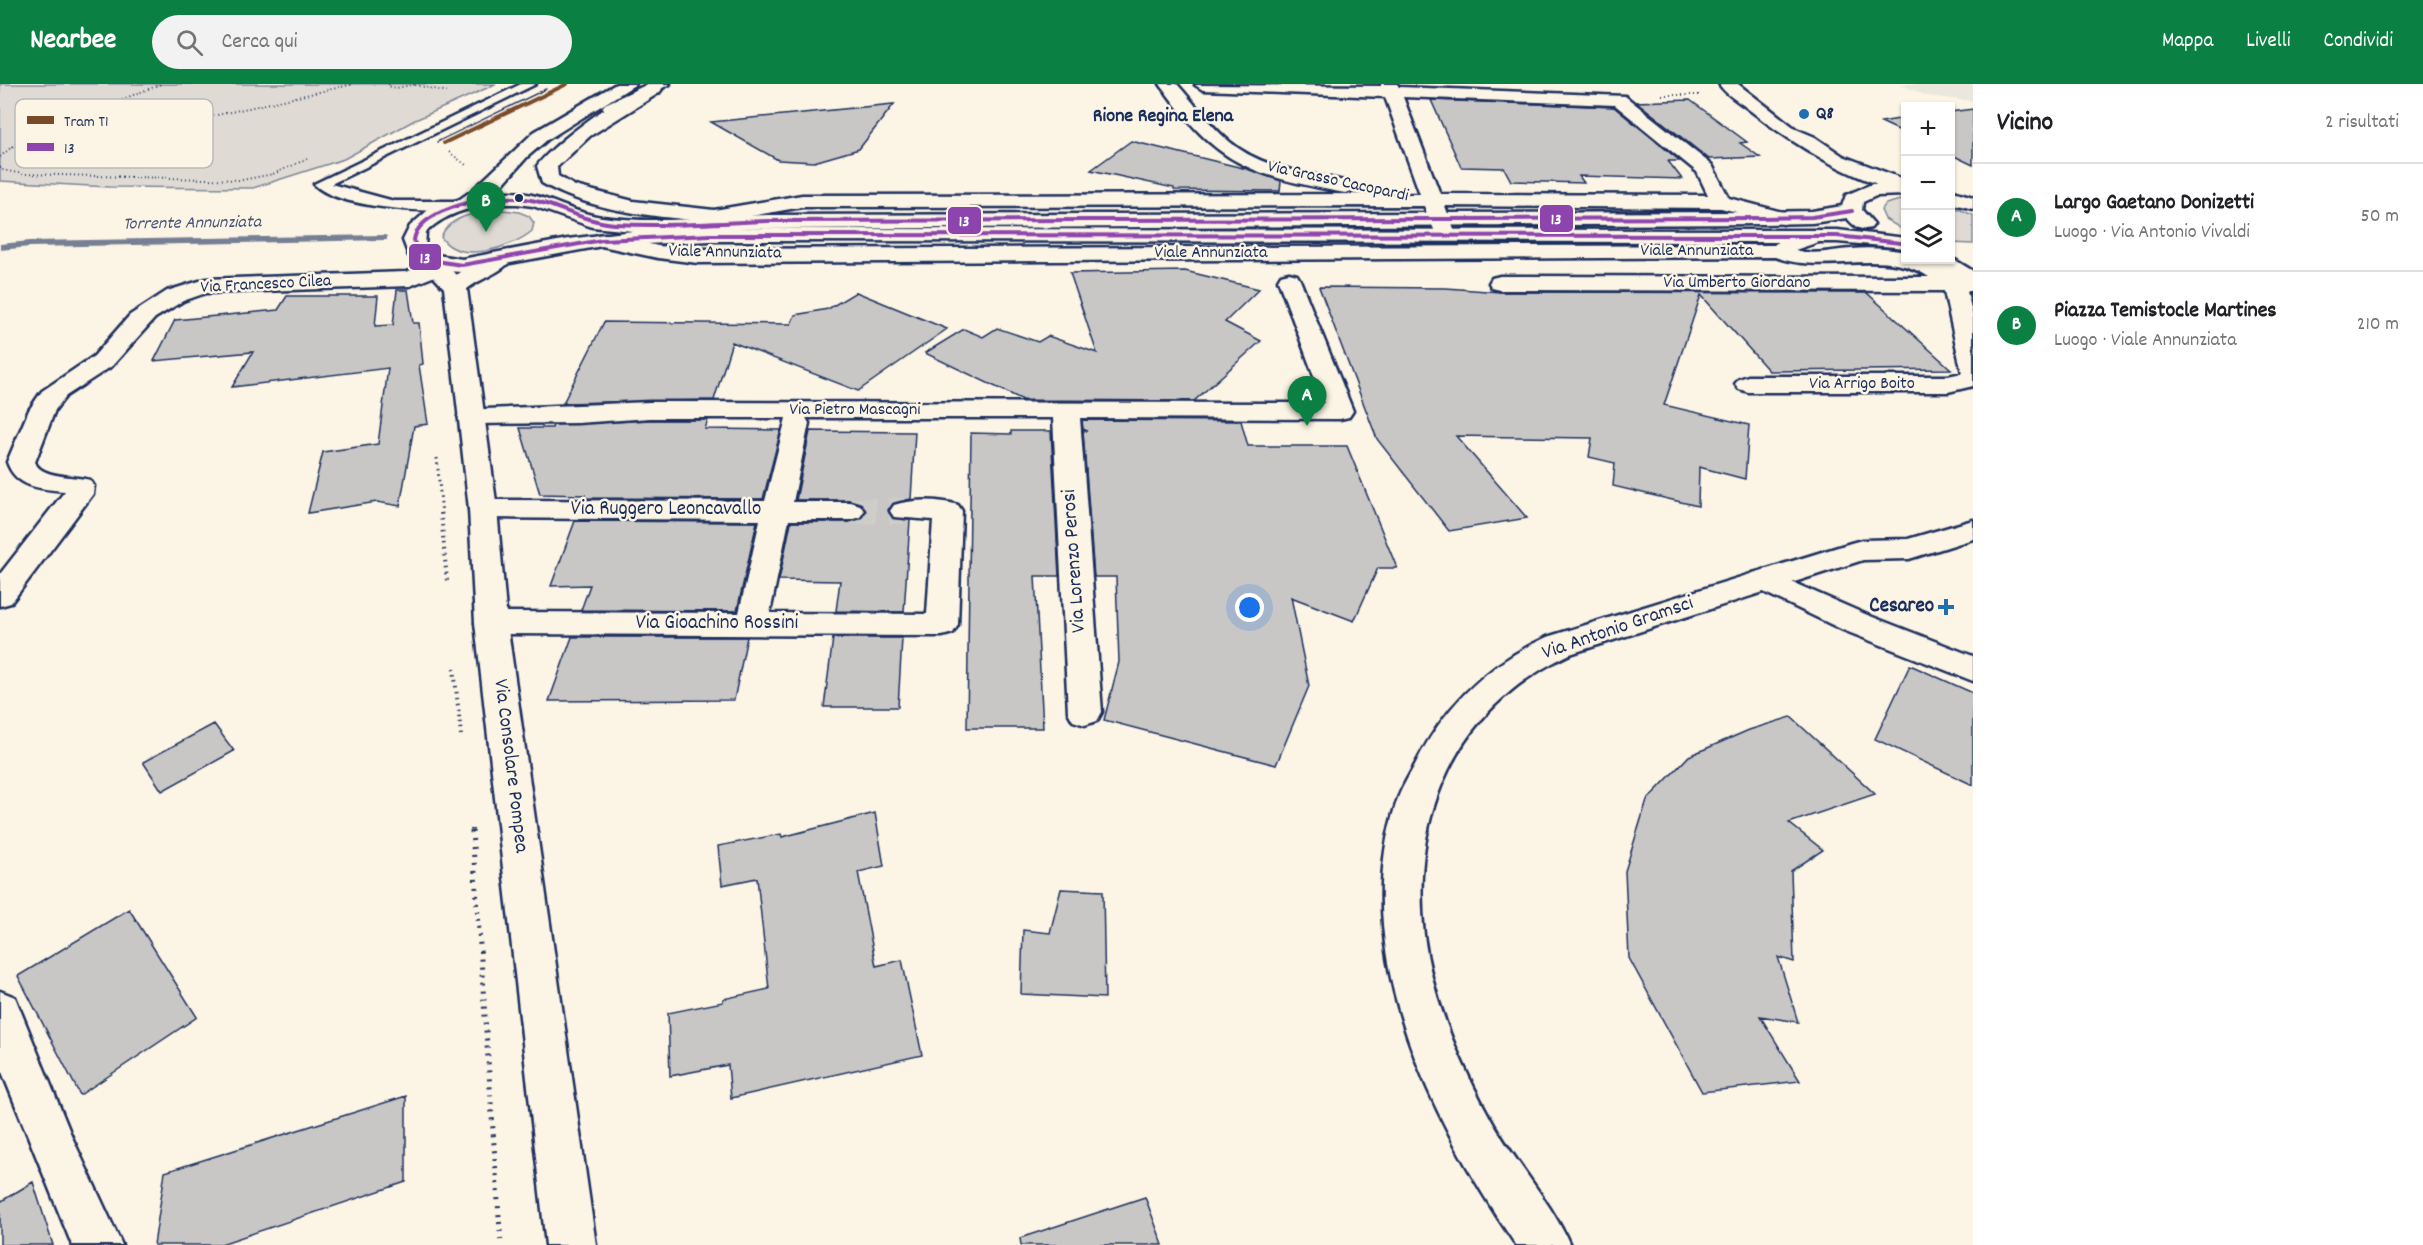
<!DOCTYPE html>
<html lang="it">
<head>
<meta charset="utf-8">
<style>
	:root { --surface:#fff; --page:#f2f2f2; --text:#202124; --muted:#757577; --line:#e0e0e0; --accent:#0b8043 }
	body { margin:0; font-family:Dekko,sans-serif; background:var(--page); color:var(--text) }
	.controls { position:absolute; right:18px; top:18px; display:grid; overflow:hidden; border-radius:0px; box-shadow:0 2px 4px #0004 }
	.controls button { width:54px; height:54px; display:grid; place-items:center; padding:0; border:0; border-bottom:2px solid var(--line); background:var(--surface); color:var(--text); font:30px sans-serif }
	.you { position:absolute; left:1250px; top:524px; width:21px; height:21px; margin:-15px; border:4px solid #fff; border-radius:50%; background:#1a73e8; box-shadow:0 0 0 9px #1a73e833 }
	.badge { display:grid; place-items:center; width:39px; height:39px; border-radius:50%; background:var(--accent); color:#fff; font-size:20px; font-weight:700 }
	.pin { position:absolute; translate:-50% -50px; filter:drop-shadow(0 2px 3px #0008) }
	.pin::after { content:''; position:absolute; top:32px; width:21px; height:18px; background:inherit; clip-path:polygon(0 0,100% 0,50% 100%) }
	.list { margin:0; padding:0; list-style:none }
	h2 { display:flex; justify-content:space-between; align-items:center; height:78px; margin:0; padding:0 24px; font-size:26px }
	h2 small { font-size:20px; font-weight:400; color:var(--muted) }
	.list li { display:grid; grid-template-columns:39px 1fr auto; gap:18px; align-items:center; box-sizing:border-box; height:108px; padding:0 24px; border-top:2px solid var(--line) }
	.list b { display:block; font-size:22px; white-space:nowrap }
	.list p { margin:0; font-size:20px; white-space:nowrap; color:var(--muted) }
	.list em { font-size:20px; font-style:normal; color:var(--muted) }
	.icon { flex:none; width:33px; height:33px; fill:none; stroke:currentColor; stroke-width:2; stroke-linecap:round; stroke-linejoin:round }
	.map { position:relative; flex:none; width:1973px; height:1161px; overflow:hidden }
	header { display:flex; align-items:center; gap:36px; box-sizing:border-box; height:84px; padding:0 30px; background:var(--accent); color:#fff }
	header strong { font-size:28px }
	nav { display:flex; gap:33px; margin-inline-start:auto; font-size:21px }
	.search { width:420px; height:54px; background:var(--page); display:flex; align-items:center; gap:15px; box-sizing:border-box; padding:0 21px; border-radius:33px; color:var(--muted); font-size:22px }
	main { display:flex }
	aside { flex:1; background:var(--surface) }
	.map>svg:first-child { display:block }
</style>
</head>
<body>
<header>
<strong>Nearbee</strong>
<div class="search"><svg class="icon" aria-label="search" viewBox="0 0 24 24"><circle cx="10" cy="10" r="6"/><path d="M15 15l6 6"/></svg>Cerca qui</div>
<nav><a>Mappa</a><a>Livelli</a><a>Condividi</a></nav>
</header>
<main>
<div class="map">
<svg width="1973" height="1161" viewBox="0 0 1973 1161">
	<rect width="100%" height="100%" fill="#fcf5e5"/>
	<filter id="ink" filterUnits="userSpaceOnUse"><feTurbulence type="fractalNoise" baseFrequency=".0167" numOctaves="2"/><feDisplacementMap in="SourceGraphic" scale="12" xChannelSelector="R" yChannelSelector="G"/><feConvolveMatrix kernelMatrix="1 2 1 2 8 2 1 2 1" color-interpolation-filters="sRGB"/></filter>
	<g filter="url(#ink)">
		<!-- built -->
		<path fill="#ece7dc" d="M1899,0H1973V17L1927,12Z"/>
		<!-- green -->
		<path fill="#dfdbd4" stroke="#7d8599" stroke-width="1.5" d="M0,0H496L413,37L344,75L253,104L109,103L0,97Z
			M1900,116H1905V147L1885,135L1881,126L1886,120Z
			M1951,122L1973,131V160L1951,159Z
			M503,126L519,128L529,132L534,139L532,147C512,164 459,181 441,153C450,130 481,128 503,126Z"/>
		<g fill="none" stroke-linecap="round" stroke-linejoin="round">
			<!-- stream -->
			<path fill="#767f94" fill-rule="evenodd" d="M384,151L387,152V156L30,163L0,166V160L30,157Z"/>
		</g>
		<!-- building -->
		<path fill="#c8c7c6" stroke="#1b2f5e" stroke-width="1.5" d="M1431,16L1614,23L1680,77H1668L1682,95L1579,92L1584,99L1511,97L1504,84L1461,83Z
			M1690,16L1747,58L1740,59L1760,73L1709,75L1637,18Z
			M894,20L859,65L814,78L778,76L711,38Z
			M1973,25V81L1950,70V28Z
			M1905,34V49L1881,38Z
			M1131,57L1247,85L1281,97L1280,107L1174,106V104L1091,86Z
			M1185,187L1259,205L1225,238L1261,257L1194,317L1023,316L925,269L964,245L983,253L997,244L1038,258L1048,252L1097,269L1070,189Z
			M1319,203L1446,204L1500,208L1867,209L1951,285L1769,287L1701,211L1664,321L1749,341L1745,395L1699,383L1698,422L1613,402L1615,379L1589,373L1592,354L1456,352L1527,434L1449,447L1377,355Z
			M397,206H408L413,239H419L423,280L419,281L428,340L414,342L400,422L377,418L308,429L323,368L378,360L388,284L232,303L253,268L154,277L175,236L278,226L287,212H378L375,242L393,241Z
			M856,208L947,245L858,307L732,258L714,316L563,319L604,238L791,240L795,231L828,225Z
			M650,336H708L705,345L781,346L763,415L584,414L585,411L540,410L520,344H552L553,341Z
			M1082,336L1241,337L1248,362H1347L1397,484H1378L1354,537L1291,513L1309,602L1276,681L1104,636L1119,578L1116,493H1094L1083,347H1087L1083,345Z
			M810,347L915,348L911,415L893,419L888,426L894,435L910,436L904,528L836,527L840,497L779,496L791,438H850L861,435L866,428L862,420L851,416H796Z
			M1011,347H1051L1059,492H1035L1043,644H967L971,349L1011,350Z
			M575,437L757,438L737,527L581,526L590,501L551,502Z
			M572,553H747L734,616L549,617Z
			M833,554H902L898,623H824Z
			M1910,581L1973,609V701L1875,655Z
			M1791,633L1875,710L1789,739L1823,766L1791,787L1794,878L1778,873L1798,938L1760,932L1800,997L1702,1008L1629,874L1625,787L1647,716L1689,672L1749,646Z
			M214,640L234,667L162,707L143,678Z
			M875,729L884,782L858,788L876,882L902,876L922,971L731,1014L728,981L670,992L668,929L723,918V915L769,905L757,794L722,801L718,762L781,750L782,753Z
			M1061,805L1103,807L1105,914L1021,910L1023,846L1050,849Z
			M129,825L197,933L80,1011L18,892Z
			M406,1012V1098L218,1161H154L165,1088Z
			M33,1098L53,1161H0V1118Z
			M1145,1113L1163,1161H1021L1020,1154Z"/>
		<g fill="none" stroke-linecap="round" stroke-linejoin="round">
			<!-- minor-tunnel -->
			<path stroke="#cfcdca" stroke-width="26" stroke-dasharray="26 13" stroke-linecap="butt" d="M850,427H904"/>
			<defs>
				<path id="service" d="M521,0H536L331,100L394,117H462L469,121L467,124C437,131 335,124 314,100Z"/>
				<path id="minor" d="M654,0L662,5L659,9L590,52L557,83L558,92L575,102L633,117L714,126L802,111L1420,110L1385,13L1203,6L1195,1L1381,2V0H1397L1399,3L1625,12L1712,81L1729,114L1790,130L1793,134L1790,138L1783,140L1721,124L1445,122L1456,151L1452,155H1438L1424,122L802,123L745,133L742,138L735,140C671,133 599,132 542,99L537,82C554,59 626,5 654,0ZM1403,13L1615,21L1697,88L1708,111L1440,110Z
					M1160,0H1177C1195,20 1210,42 1230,58C1265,87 1310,88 1352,99L1355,103L1352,107L1345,109C1250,90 1218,83 1160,0Z
					M1815,147L1822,149L1826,153L1822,157L1795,166C1814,172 1833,166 1852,165C1870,163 1888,165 1906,168V176C1917,176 1928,174 1938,180C1953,187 1955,193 1973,193V207H1967L1973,233V302L1948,308H1748L1739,305L1735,300L1739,295L1748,292H1948L1962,289L1944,207L1500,206L1492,204L1489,199L1492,194L1500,192L1929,193C1882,162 1825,192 1775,173L698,179L658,174L597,161L594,156L597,151L605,150L658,162L698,165L1774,161L1781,155Z
					M437,176L445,178L448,183L445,188L410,202L206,209L183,217L155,234L112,282L66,312L55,326L35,378C40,394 75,392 90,396L94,402L93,410L11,519L0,522V490L65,407C41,405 16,404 7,378L29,326L42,307L94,272L130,231L167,207L206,195L406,188Z
					M1289,189L1297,191L1300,196L1353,327L1349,333L1340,335L1080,334L1102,628L1097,637L1085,641L1073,637L1068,628L1053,334H806L809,339L793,418H850L860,421L864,427L860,433L850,436H789L770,529L927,530L933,436L894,433L890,427L894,421C913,415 939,415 958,421L962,427L958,541L953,549L942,552L491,550L480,547L475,539L480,531L491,528L739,529L760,436L483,434L473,431L469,425L473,419L483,416L765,417L786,334H650L577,339L471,340L462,338L458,332L462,326L650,318L1324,319L1278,196L1281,191Z
					M1764,486L1865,530L1973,572V597L1843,546L1753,503L1749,496L1753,489Z
					M0,907L15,913L72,1053L122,1161H72L0,983Z"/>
				<path id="secondary" d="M1719,0H1738L1796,45L1815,53L1843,72L1906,96V109C1847,94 1794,61 1747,24C1738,17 1725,10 1719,0Z
					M426,166L434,168L456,191C469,181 491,168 507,172L510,177C501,189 479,195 467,205L497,425L507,539L596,1161H546L475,539L469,425L444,204L415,173L418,168Z"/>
				<path id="primary" d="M616,0H636L547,56L527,73L496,108C542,105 563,127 602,133C656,140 713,133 767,131L1764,128L1812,127L1842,122L1846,111L1872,100L1906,99V111L1876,112L1863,118L1862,126L1874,140L1871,144C1859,147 1855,143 1847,134L1812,139L1764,140L735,145L1837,146L1906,154V164L1837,158L711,157L602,162L462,188L444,187L421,180L409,172L403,156L410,142L427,127L460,115L473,106L534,48ZM517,120L533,122L592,143L633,147L568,155L462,175L437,171L425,163L426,148C449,125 486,119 517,120Z
					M648,0H670L617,28L611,29L602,24L605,20Z
					M1950,106L1973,113V125L1950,119Z
					M1950,173L1973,187V204L1965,202L1929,176H1950Z
					M1973,436V455L1909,475L1863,476L1570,570C1456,623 1410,729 1424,851C1432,914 1458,975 1488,1030C1511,1074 1551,1117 1570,1161H1516C1434,1041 1347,869 1396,720C1400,706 1409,692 1416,679C1445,621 1488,580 1547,553L1851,459L1862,456L1908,455Z"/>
			</defs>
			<!-- service casing -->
			<use href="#service" stroke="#1b2f5e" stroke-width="5"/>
			<!-- minor casing -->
			<use href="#minor" stroke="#1b2f5e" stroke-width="5"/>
			<!-- secondary casing -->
			<use href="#secondary" stroke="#1b2f5e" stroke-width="5"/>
			<!-- primary casing -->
			<use href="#primary" stroke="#1b2f5e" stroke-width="5"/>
			<!-- path-far3 -->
			<path stroke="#1b2f5e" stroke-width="2" stroke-dasharray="1 3" stroke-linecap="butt" d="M389,0L388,2L396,4L417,0
				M415,1L448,8
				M1662,11H1699
				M151,46L354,0
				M449,68L466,81
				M0,73L20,56L161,0
				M0,83L2,86L23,90L242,96L273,90L307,75"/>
			<!-- path-far2 -->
			<path stroke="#1b2f5e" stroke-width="3" stroke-dasharray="1.5 4" stroke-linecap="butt" d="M437,374L442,431"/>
			<!-- path-far1 -->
			<path stroke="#1b2f5e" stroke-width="4" stroke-dasharray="1.5 4.5" stroke-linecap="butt" d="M441,429L447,498
				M454,584L461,651
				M472,745V748"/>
			<!-- path -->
			<path stroke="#1b2f5e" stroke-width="5" stroke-dasharray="2 6" stroke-linecap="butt" d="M472,747L501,1161"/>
			<!-- service -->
			<use href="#service" fill="#fcf5e5" fill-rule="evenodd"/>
			<!-- minor -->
			<use href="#minor" fill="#fcf5e5" fill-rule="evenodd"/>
			<!-- secondary -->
			<use href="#secondary" fill="#fcf5e5" fill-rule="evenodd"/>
			<!-- primary -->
			<use href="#primary" fill="#fcf5e5" fill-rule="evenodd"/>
			<!-- tram -->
			<path stroke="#1b2f5e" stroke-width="1.5" d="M437,58L546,5"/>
			<defs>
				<path id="bus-1" d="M1852,127L1812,133L1764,134L767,137C716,139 666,143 615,140C588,138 566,126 540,118C508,109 471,115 441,128C429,134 416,142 414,156L417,167L429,176L462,181L602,156L711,151L1837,152L1901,159"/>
			</defs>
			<!-- bus-1 casing -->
			<use href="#bus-1" stroke="#fcf5e5" stroke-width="7"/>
			<!-- bus-1 -->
			<use href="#bus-1" stroke="#8e44ad" stroke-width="4"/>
			<defs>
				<path id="tram-1" d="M444,59L567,0"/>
			</defs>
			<!-- tram-1 casing -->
			<use href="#tram-1" stroke="#fcf5e5" stroke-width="7"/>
			<!-- tram-1 -->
			<use href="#tram-1" stroke="#7a4b2a" stroke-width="4"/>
		</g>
	</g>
	<!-- markers -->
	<g fill="#1f6fb2" stroke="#fcf5e5" stroke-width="2">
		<circle cx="1804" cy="30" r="6"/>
		<path d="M1943 514h6v6h6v6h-6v6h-6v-6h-6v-6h6z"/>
	</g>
	<circle fill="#1b2f5e" stroke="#fcf5e5" stroke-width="2" cx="519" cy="114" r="5"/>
	<g text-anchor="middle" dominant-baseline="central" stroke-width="5" stroke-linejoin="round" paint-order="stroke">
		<!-- far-poi labels -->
		<g font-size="18" font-weight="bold" fill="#1b2f5e" stroke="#fcf5e5" text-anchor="start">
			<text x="1816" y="30">Q8</text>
		</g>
		<!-- far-street labels -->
		<g font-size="18" fill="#1b2f5e" stroke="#fcf5e5">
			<text transform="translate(1338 98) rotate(12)">Via Grasso Cacopardi</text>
			<text x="1697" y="167">Viale Annunziata</text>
			<text transform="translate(725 169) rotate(1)">Viale Annunziata</text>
			<text x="1211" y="169">Viale Annunziata</text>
			<text x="1737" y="199">Via Umberto Giordano</text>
			<text transform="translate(266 201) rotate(-3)">Via Francesco Cilea</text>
			<text x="1862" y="300">Via Arrigo Boito</text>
			<text x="855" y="326">Via Pietro Mascagni</text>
		</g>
		<!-- far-water labels -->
		<g font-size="18" font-style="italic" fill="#485779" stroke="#fcf5e5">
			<text transform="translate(192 140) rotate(-1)">Torrente Annunziata</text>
		</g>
		<!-- far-quarter labels -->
		<g font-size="20" font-weight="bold" fill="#1b2f5e" stroke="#fcf5e5">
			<text x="1163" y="33">Rione Regina Elena</text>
		</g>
		<!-- street labels -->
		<g font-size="21" fill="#1b2f5e" stroke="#fcf5e5">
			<text x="666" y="426">Via Ruggero Leoncavallo</text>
			<text transform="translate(1075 477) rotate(-94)">Via Lorenzo Perosi</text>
			<text x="717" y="540">Via Gioachino Rossini</text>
			<text transform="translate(1618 545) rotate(-19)">Via Antonio Gramsci</text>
			<text transform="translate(510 682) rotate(83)">Via Consolare Pompea</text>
		</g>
		<!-- poi labels -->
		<g font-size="21" font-weight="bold" fill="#1b2f5e" stroke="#fcf5e5" text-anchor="end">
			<text x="1934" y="523">Cesareo</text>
		</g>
	</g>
	<!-- legend -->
	<rect x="15" y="15" width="198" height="69" rx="9" fill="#fcf5e5" stroke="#b8babc" stroke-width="1.5"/>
	<rect x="27" y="32" width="27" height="8" fill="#7a4b2a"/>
	<rect x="27" y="59" width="27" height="8" fill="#8e44ad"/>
	<g font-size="16" fill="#1b2f5e">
		<text x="64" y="42">Tram T1</text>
		<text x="64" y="69">13</text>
	</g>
	<g stroke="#fcf5e5" stroke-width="2">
		<rect x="1539" y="120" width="35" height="29" rx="6" fill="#8e44ad"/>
		<rect x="947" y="122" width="35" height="29" rx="6" fill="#8e44ad"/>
		<rect x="408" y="159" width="34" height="28" rx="6" fill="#8e44ad"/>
	</g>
	<g font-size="16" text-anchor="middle" font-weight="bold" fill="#fff">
		<text x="1556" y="140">13</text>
		<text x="964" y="142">13</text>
		<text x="425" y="179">13</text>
	</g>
</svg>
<div class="controls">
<button>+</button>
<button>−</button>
<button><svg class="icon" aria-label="layers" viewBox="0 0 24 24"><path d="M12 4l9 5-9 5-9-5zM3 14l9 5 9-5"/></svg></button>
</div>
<div class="you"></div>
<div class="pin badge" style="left:1307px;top:342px">A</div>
<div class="pin badge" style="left:486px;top:148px">B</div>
</div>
<aside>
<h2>Vicino<small>2 risultati</small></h2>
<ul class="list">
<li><span class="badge">A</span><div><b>Largo Gaetano Donizetti</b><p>Luogo · Via Antonio Vivaldi</p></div><em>50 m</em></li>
<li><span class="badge">B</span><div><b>Piazza Temistocle Martines</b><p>Luogo · Viale Annunziata</p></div><em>210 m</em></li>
</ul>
</aside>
</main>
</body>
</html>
